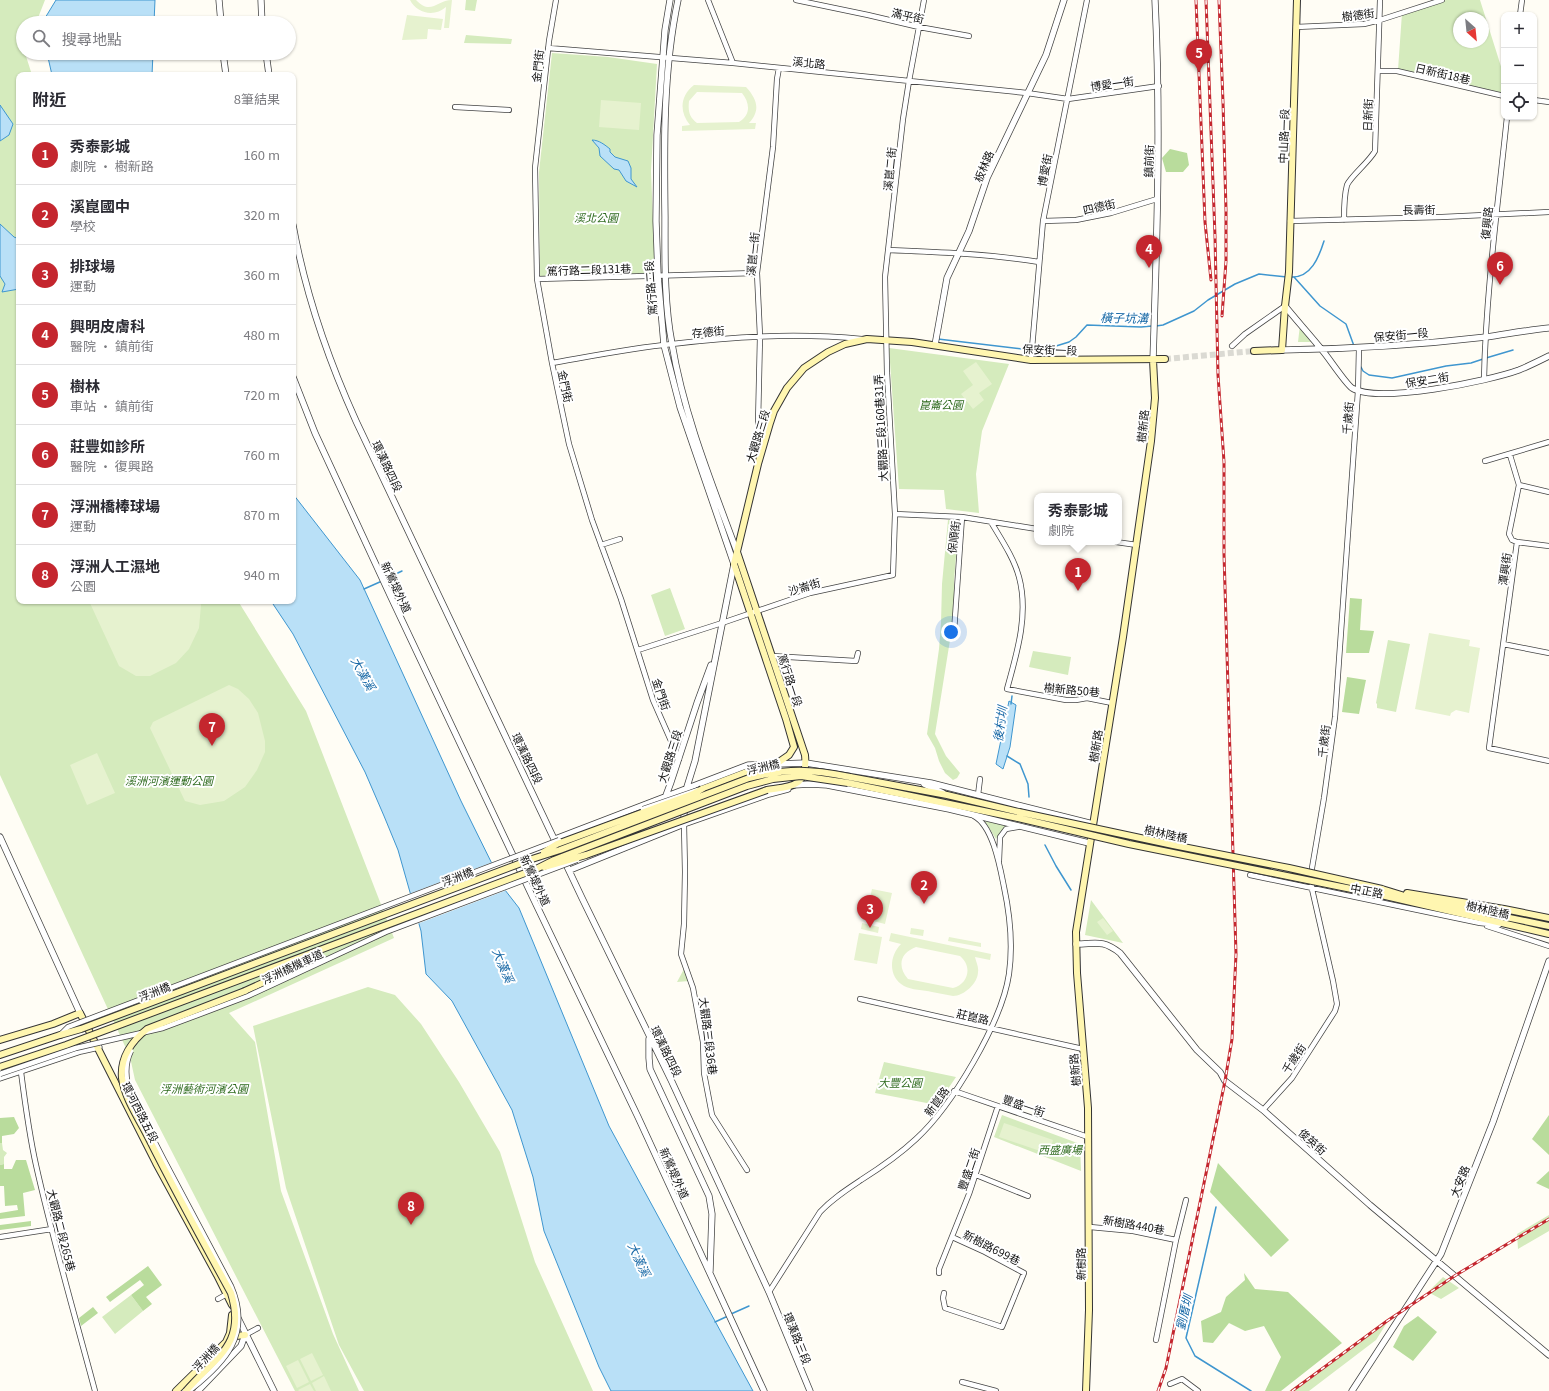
<!DOCTYPE html>
<html lang="zh-TW">
<head>
<meta charset="utf-8">
<style>
	:root { --surface:#fff; --page:#f7f7f7; --text:#2b2b33; --muted:#7c7c81; --line:#e1e1e2; --accent:#c4262e }
	body { margin:0; font-family:Georgia,"Noto Sans TC",serif; background:var(--page); color:var(--text) }
	.controls { position:absolute; right:12px; top:12px; display:grid; overflow:hidden; border-radius:8px; box-shadow:0 1px 3px #0004 }
	.controls button { width:36px; height:36px; display:grid; place-items:center; padding:0; border:0; border-bottom:1px solid var(--line); background:var(--surface); color:var(--text); font:20px sans-serif }
	.compass { position:absolute; left:1453px; top:12px; width:36px; height:36px; border-radius:50%; background:var(--surface); box-shadow:0 1px 3px #0004; rotate:153deg }
	.you { position:absolute; left:951px; top:632px; width:14px; height:14px; margin:-10px; border:3px solid #fff; border-radius:50%; background:#1a73e8; box-shadow:0 0 0 6px #1a73e833 }
	.badge { display:grid; place-items:center; width:26px; height:26px; border-radius:50%; background:var(--accent); color:#fff; font-size:13px; font-weight:700 }
	.pin { position:absolute; translate:-50% -33px; filter:drop-shadow(0 1px 2px #0008) }
	.pin::after { content:''; position:absolute; top:21px; width:14px; height:12px; background:inherit; clip-path:polygon(0 0,100% 0,50% 100%) }
	.popup { position:absolute; left:1034px; top:493px; width:88px; height:52px; box-sizing:border-box; display:grid; place-content:center; border-radius:8px; background:var(--surface); filter:drop-shadow(0 1px 3px #0005); font-size:13px; white-space:nowrap; color:var(--muted) }
	.popup b { font-size:15px; color:var(--text) }
	.popup::after { content:''; position:absolute; left:50%; top:100%; margin-left:-8px; border:8px solid transparent; border-top-color:var(--surface) }
	.list { margin:0; padding:0; list-style:none }
	h2 { display:flex; justify-content:space-between; align-items:center; height:52px; margin:0; padding:0 16px; font-size:17px }
	h2 small { font-size:13px; font-weight:400; color:var(--muted) }
	.list li { display:grid; grid-template-columns:26px 1fr auto; gap:12px; align-items:center; box-sizing:border-box; height:60px; padding:0 16px; border-top:1px solid var(--line) }
	.list b { display:block; font-size:15px; white-space:nowrap }
	.list p { margin:0; font-size:13px; white-space:nowrap; color:var(--muted) }
	.list em { font-size:13px; font-style:normal; color:var(--muted) }
	.icon { flex:none; width:22px; height:22px; fill:none; stroke:currentColor; stroke-width:2; stroke-linecap:round; stroke-linejoin:round }
	.map { position:relative; flex:none; width:1549px; height:1391px; overflow:hidden }
	.search { position:absolute; background:var(--surface); box-shadow:0 1px 3px #0004; left:16px; top:16px; width:280px; height:44px; display:flex; align-items:center; gap:10px; box-sizing:border-box; padding:0 14px; border-radius:22px; color:var(--muted); font-size:15px }
	.panel { position:absolute; background:var(--surface); box-shadow:0 1px 3px #0004; left:16px; top:72px; width:280px; height:532px; border-radius:8px }
	.map>svg:first-child { display:block }
</style>
</head>
<body>
<div class="map">
<svg width="1549" height="1391" viewBox="0 0 1549 1391">
	<rect width="100%" height="100%" fill="#fffdf5"/>
	<!-- green -->
	<path fill="#d5ebbd" fill-rule="evenodd" d="M0,0H45L36,23H23V53H25L32,75H19V601H238L306,711L394,938L229,1013L255,1042L281,1191L333,1334L359,1391H295L135,1080L130,1057L0,775Z
		M466,0H477L475,11L465,10Z
		M1446,0H1480L1504,76V93L1398,70L1402,13ZM1459,18H1483V42H1459Z
		M466,35L512,39L511,44L464,43Z
		M552,53L608,57L657,64L651,171L655,273L540,277L539,172Z
		M1300,325L1312,342H1298Z
		M889,348L1009,364L982,431L976,474L979,513L946,509L944,490L899,489Z
		M948,520L959,522L954,580V615L935,734L946,756L960,773L957,778L953,780L945,773L939,761L935,748L927,734L939,649L941,623L942,584Z
		M670,588L685,629L665,636L651,595Z
		M1388,640L1410,644L1396,712L1377,708V704L1376,703Z
		M1033,651L1071,657L1068,675L1029,667Z
		M983,818L1008,826L1001,831L996,839Z
		M1091,900L1123,943L1085,935Z
		M684,969L689,981L677,982Z
		M368,987L395,995L421,1024L459,1082L500,1152L535,1262L593,1391H364L339,1345L286,1188L253,1026Z
		M884,1062L956,1077L937,1105L875,1093Z
		M1002,1115L1080,1144L1081,1171L994,1137Z
		M0,1143H2L3,1150L7,1153L4,1157V1164L0,1165Z
		M1549,1215V1231L1518,1249L1517,1234Z
		M1443,1277L1459,1288L1441,1299L1428,1292Z
		M131,1295L143,1311L115,1334L102,1317Z
		M1388,1321L1376,1340L1309,1391H1289Z"/>
	<!-- forest -->
	<path fill="#b9dc9c" d="M1170,149L1187,153L1189,165L1183,172H1166L1162,158Z
		M1350,598L1362,599L1360,630L1374,631L1369,653H1346Z
		M1347,677L1366,680L1359,714L1342,712Z
		M1549,1115V1155L1532,1139Z
		M14,1117L19,1128L14,1134L2,1136V1143H0V1118Z
		M16,1160H26L35,1190L23,1193L25,1216L0,1219V1213L18,1210L17,1205L5,1206L4,1186H0V1165L4,1164V1169H12Z
		M1218,1163L1289,1240L1271,1257L1210,1192Z
		M1549,1171V1189L1536,1183Z
		M31,1221V1226L0,1230V1225Z
		M148,1266L162,1285L146,1297L152,1304L143,1311L131,1295L144,1285L140,1280L110,1302L106,1297Z
		M1244,1273L1255,1289L1288,1292L1342,1343L1281,1391H1265L1281,1357L1264,1326L1245,1331L1229,1323L1213,1343L1203,1342L1201,1321L1221,1312L1226,1297L1245,1280Z
		M93,1307L98,1313L81,1326L79,1318Z
		M1418,1316L1437,1332L1413,1361L1393,1347L1404,1326Z"/>
	<!-- pitch -->
	<path fill="#e6f2cf" fill-rule="evenodd" d="M410,0H416C431,16 437,0 452,0L449,28H444L446,7C435,17 417,14 410,0Z
		M407,15L443,19L441,30L428,29L427,39L402,40Z
		M694,85L746,87C757,99 761,110 749,123H756L755,129L682,131V126L690,125C679,112 680,96 694,85ZM697,92L742,93C750,103 751,115 739,122L697,123C689,117 688,111 689,101Z
		M601,100L641,103L639,130L599,127Z
		M976,362L992,384L979,393L984,400L973,409L961,394L973,385L963,371Z
		M89,601H200L201,605L199,628L189,649L176,663L150,676H136L119,666Z
		M1429,633L1470,640L1469,646L1480,648L1469,713L1456,710L1451,713L1450,716L1415,709Z
		M229,685L238,689L249,699L258,713L265,741V752L257,770L245,787L224,801L200,805L185,801L150,728L153,722Z
		M97,753L115,793L87,805L70,765Z
		M872,889L892,893L885,924L865,919Z
		M1103,918L1113,931L1107,935L1097,922Z
		M862,923L879,927L878,933L861,929Z
		M911,928L924,930L923,936L910,934Z
		M859,933L882,937L877,964L854,960Z
		M891,933L991,954L990,960L975,957C976,962 979,967 978,972C978,983 964,996 953,996C946,995 939,993 932,992C924,990 911,990 904,986C888,977 889,956 901,944L889,941ZM916,947L960,956C973,967 968,984 953,988L908,979C897,966 900,953 916,947Z
		M949,937L981,943V947L948,941Z
		M1004,1123L1053,1140L1049,1154L999,1137Z
		M312,1353L323,1375L311,1381L300,1359Z
		M298,1360L309,1382L297,1388L286,1366Z
		M324,1376L331,1391H316L312,1383Z
		M310,1384L314,1391H299L298,1390Z"/>
	<!-- water -->
	<path fill="#b9e0f7" stroke="#3f96cf" d="M56,0H155L154,23H42Z
		M47,53H153L152,75H52Z
		M0,105L13,124L9,135L0,141Z
		M592,140C599,140 605,145 610,149V152L615,157L628,161L631,168V179L637,187L626,181L619,170L614,169L600,156L599,148Z
		M0,224L14,237L19,239V289L2,292L5,284L0,276Z
		M293,494L360,580L461,801L505,890L519,908L609,1126L753,1391H611L599,1367L544,1231L533,1177L512,1110L452,1001L426,974L421,931L398,850L384,816L365,772L293,634L271,601H293Z
		M1009,701L1016,705L1010,747L1003,769L996,764Z"/>
	<!-- pier -->
	<path fill="#fffdf5" d="M493,862L507,890L417,924L409,894Z"/>
	<g fill="none" stroke-linecap="round" stroke-linejoin="round">
		<!-- stream -->
		<path stroke="#3f96cf" stroke-width="1.5" d="M1291,277C1311,278 1319,257 1324,241
			M1294,277L1320,306L1346,324L1354,346
			M1156,326L1163,325L1194,311L1208,300L1235,284L1259,274L1287,277
			M938,339L1040,351L1069,342L1076,337L1087,325L1141,327L1152,326
			M1486,358L1513,350
			M1361,367L1363,371L1369,375L1392,378L1446,366L1471,363L1483,359
			M385,579L402,571
			M364,589L382,581
			M1011,704L1012,696
			M1007,756L1020,764L1028,784L1029,797
			M1045,845L1056,866L1071,890
			M1216,1207L1186,1338L1195,1356L1251,1391
			M731,1314L749,1306
			M715,1322L728,1316"/>
		<!-- secondary-tunnel -->
		<path stroke="#dbdad3" stroke-width="6" stroke-dasharray="6 3" stroke-linecap="butt" d="M1165,359L1254,351"/>
		<defs>
			<path id="minor" d="M556,0L549,41L535,168L537,279L552,363L569,444L592,520L621,599L653,700L679,759
				M708,0L733,63
				M796,0L868,15L919,27L969,36
				M1520,15L1522,0
				M1296,27L1364,24L1380,20L1442,0
				M548,48L733,63L1027,93L1068,99L1159,86
				M1378,71H1397L1504,96
				M1534,100L1549,102
				M455,107L509,110
				M1344,220C1344,209 1344,196 1347,185C1351,176 1369,162 1375,151L1380,0
				M1043,221L1076,220L1111,213L1157,199
				M1290,221L1442,217L1549,212
				M888,250C939,252 989,254 1039,262
				M537,279L757,273
				M1232,346L1245,334L1285,306
				M1031,360L1043,221L1087,0
				M552,363C592,356 632,348 672,344C735,336 799,333 862,339
				M1484,379C1486,291 1498,204 1507,117
				M764,443L758,424L760,336L757,273L773,147L777,79L779,68
				M1510,455L1519,485L1509,534L1512,540L1517,542L1489,748L1549,761
				M1485,461L1549,442
				M1519,485L1549,492
				M895,514L962,517L1037,529
				M991,522C1001,539 1014,558 1019,577C1029,614 1017,653 1007,689L1066,700H1076L1087,698L1112,703
				M1116,542L1137,545
				M1517,542L1549,546
				M601,545L620,539
				M954,632L962,517
				M1503,644L1549,653
				M638,650L722,623L810,593L893,575L895,514L887,373L885,277L903,119L909,81L924,0
				M772,656L856,661L858,653
				M978,795L980,779
				M684,824L685,872L684,924L681,954L693,988L703,1042L704,1073L712,1115L747,1170
				M999,861L1000,837L1006,829L1018,827
				M1250,875L1480,923L1499,925
				M1487,926L1549,946
				M860,999L1083,1049
				M21,1072C25,1103 29,1134 36,1165C53,1241 75,1316 95,1391
				M954,1091L1088,1137
				M1263,1110L1292,1078L1335,1011L1337,1004L1333,981L1312,889V868L1324,798L1335,717L1358,391L1359,348
				M976,1175L1028,1196
				M1090,1227L1133,1231L1176,1240
				M0,1237L52,1229
				M939,1273V1269L969,1194L998,1106
				M769,1292L820,1212C832,1199 846,1190 861,1180C880,1168 900,1154 916,1139C952,1106 1002,1022 1009,974C1013,945 1010,915 1004,887C1000,867 993,826 974,816
				M944,1293L943,1298L945,1308L1002,1327L1024,1273L985,1252L952,1237
				M218,1299L227,1294
				M245,1335L258,1328
				M1156,1340L1176,1240L1186,1200
				M962,1382L996,1391
				M1170,1384L1182,1379L1198,1391"/>
			<path id="tertiary" d="M219,0L221,23
				M261,0L262,23
				M670,0L665,30L657,135L656,221L658,276L664,345L680,407L734,564L695,761L686,790L684,800V824
				M678,0C663,71 664,145 665,217C665,259 664,302 672,344C684,416 712,484 737,552
				M223,53L226,75
				M266,53L269,75
				M293,225C305,292 328,359 356,421L582,898L672,1082L769,1292L810,1391
				M1285,306C1297,321 1310,335 1322,350C1329,358 1345,383 1352,388C1378,404 1489,381 1519,370C1529,366 1539,361 1549,356
				M935,345L947,278L969,231L987,178L1046,55L1064,0
				M1282,350C1350,349 1418,345 1486,337C1507,334 1528,330 1549,328
				M1153,360C1157,240 1161,120 1155,0
				M293,377L315,433L390,595L534,900L638,1117L764,1391
				M924,784L943,793
				M794,785L810,784L827,785L949,809L1089,843
				M665,798L671,782L697,703L711,665
				M0,837L80,1013
				M555,839L748,765L806,763L931,783L1093,824
				M570,870L684,824L769,794L788,789
				M1076,944C1096,944 1102,939 1120,953L1197,1050L1220,1072L1225,1081L1263,1110L1370,1205L1549,1355
				M649,1039V1058L650,1069L709,1196L712,1214L710,1271
				M0,1078L81,1051L99,1047
				M238,1318L274,1391
				M198,1391L241,1346L245,1335
				M1352,1391L1441,1254L1493,1122L1549,961"/>
			<path id="secondary" d="M1254,351L1282,350L1285,306L1289,272L1297,0
				M737,552L805,755C808,787 793,786 767,790
				M850,777L947,795L1019,812
				M848,783L1018,818
				M702,789L749,771L776,764L789,755L794,747L786,719L734,564L758,464L770,423L774,411L787,388L804,368L828,352L845,344L867,339L912,342L1031,360L1165,359
				M1382,889L1408,897L1549,926
				M1407,893L1504,909L1549,918
				M1381,895L1549,934
				M245,991L300,966L315,952
				M0,1040L53,1024L80,1013L156,1163L217,1275L232,1305
				M0,1055L60,1035
				M231,1339L236,1336L245,1335
				M176,1391L226,1342L230,1333L232,1315
				M1086,1391L1089,1310L1088,1108L1077,973L1076,932L1123,637L1151,441L1155,398L1153,360"/>
		</defs>
		<!-- minor casing -->
		<use href="#minor" stroke="#444" stroke-width="6"/>
		<!-- tertiary casing -->
		<use href="#tertiary" stroke="#444" stroke-width="7"/>
		<!-- secondary casing -->
		<use href="#secondary" stroke="#333" stroke-width="8"/>
		<!-- minor -->
		<use href="#minor" stroke="#fff" stroke-width="4.5"/>
		<!-- tertiary -->
		<use href="#tertiary" stroke="#fff" stroke-width="5.5"/>
		<!-- secondary -->
		<use href="#secondary" stroke="#fff6b0" stroke-width="6"/>
		<defs>
			<path id="rail" d="M1196,0L1205,222L1211,280
				M1219,0L1223,102L1226,210V261L1222,316
				M1158,1391L1166,1368L1225,1081L1232,1039L1236,954L1224,554V462L1218,375L1215,236L1206,0
				M1292,1391L1387,1321L1456,1275L1549,1219"/>
		</defs>
		<!-- rail casing -->
		<use href="#rail" stroke="#c4262e" stroke-width="3"/>
		<!-- rail -->
		<use href="#rail" stroke="#fff" stroke-width="1.5" stroke-dasharray="4.5" stroke-linecap="butt"/>
		<defs>
			<path id="minor-bridge" d="M643,809L698,790
				M60,1035L68,1027L559,840
				M131,1051C124,1065 126,1079 130,1094L164,1160L231,1286C252,1334 226,1362 189,1391
				M0,1074L76,1048L163,1028L219,1007L248,996L386,932L577,860"/>
			<path id="secondary-bridge" d="M1019,812L1173,845L1289,868L1382,889
				M1018,818L1129,844L1381,895
				M544,852L557,844L693,794L702,789
				M544,867L586,855L767,790
				M60,1035L81,1029L532,859L560,850L749,778C789,768 810,769 850,777
				M0,1067L66,1045L536,869L554,860L747,786L773,779L801,776L848,783
				M186,1391C215,1357 247,1345 231,1293C203,1242 175,1191 149,1139C140,1120 125,1100 122,1078C120,1058 132,1041 147,1029L245,991"/>
		</defs>
		<!-- minor-bridge casing -->
		<use href="#minor-bridge" stroke="#444" stroke-width="6" stroke-linecap="butt"/>
		<!-- secondary-bridge casing -->
		<use href="#secondary-bridge" stroke="#333" stroke-width="8" stroke-linecap="butt"/>
		<!-- minor-bridge -->
		<use href="#minor-bridge" stroke="#fff" stroke-width="4.5"/>
		<!-- secondary-bridge -->
		<use href="#secondary-bridge" stroke="#fff6b0" stroke-width="6"/>
	</g>
	<g text-anchor="middle" dominant-baseline="central" stroke-width="4" stroke-linejoin="round" paint-order="stroke">
		<!-- street labels -->
		<g font-size="11" fill="#111" stroke="#fff">
			<text transform="translate(1358 14) rotate(-7)">樹德街</text>
			<text transform="translate(908 15) rotate(13)">滿平街</text>
			<text transform="translate(809 62) rotate(6)">溪北路</text>
			<text transform="translate(537 66) rotate(-84)">金門街</text>
			<text transform="translate(1443 73) rotate(13)">日新街18巷</text>
			<text transform="translate(1112 83) rotate(-8)">博愛一街</text>
			<text transform="translate(1367 115) rotate(-88)">日新街</text>
			<text transform="translate(1283 136) rotate(-88)">中山路一段</text>
			<text transform="translate(1148 161) rotate(-88)">鎮前街</text>
			<text transform="translate(983 166) rotate(-67)">板林路</text>
			<text transform="translate(889 169) rotate(-84)">溪崑二街</text>
			<text transform="translate(1044 170) rotate(-79)">博愛街</text>
			<text transform="translate(1099 206) rotate(-13)">四德街</text>
			<text transform="translate(1419 209) rotate(-1)">長壽街</text>
			<text transform="translate(1486 223) rotate(-84)">復興路</text>
			<text transform="translate(752 254) rotate(-84)">溪崑一街</text>
			<text transform="translate(589 269) rotate(-2)">篤行路二段131巷</text>
			<text transform="translate(650 288) rotate(-94)">篤行路二段</text>
			<text transform="translate(708 331) rotate(-5)">存德街</text>
			<text transform="translate(1401 334) rotate(-5)">保安街一段</text>
			<text transform="translate(1050 349) rotate(2)">保安街一段</text>
			<text transform="translate(1427 379) rotate(-9)">保安二街</text>
			<text transform="translate(566 386) rotate(78)">金門街</text>
			<text transform="translate(1347 418) rotate(-85)">千歲街</text>
			<text transform="translate(1142 426) rotate(-84)">樹新路</text>
			<text transform="translate(880 428) rotate(-93)">大觀路三段160巷31弄</text>
			<text transform="translate(757 436) rotate(-73)">大觀路三段</text>
			<text transform="translate(388 466) rotate(65)">環漢路四段</text>
			<text transform="translate(953 537) rotate(-83)">保順街</text>
			<text transform="translate(1504 569) rotate(-82)">潭興街</text>
			<text transform="translate(804 586) rotate(-17)">沙崙街</text>
			<text transform="translate(397 587) rotate(65)">新鶯堤外道</text>
			<text transform="translate(791 680) rotate(72)">篤行路一段</text>
			<text transform="translate(1072 689) rotate(5)">樹新路50巷</text>
			<text transform="translate(662 694) rotate(71)">金門街</text>
			<text transform="translate(1323 741) rotate(-83)">千歲街</text>
			<text transform="translate(1095 746) rotate(-81)">樹新路</text>
			<text transform="translate(669 756) rotate(-72)">大觀路三段</text>
			<text transform="translate(528 758) rotate(64)">環漢路四段</text>
			<text transform="translate(763 766) rotate(-13)">浮洲橋</text>
			<text transform="translate(1166 833) rotate(12)">樹林陸橋</text>
			<text transform="translate(457 876) rotate(-21)">浮洲橋</text>
			<text transform="translate(536 880) rotate(65)">新鶯堤外道</text>
			<text transform="translate(1367 890) rotate(11)">中正路</text>
			<text transform="translate(1488 909) rotate(13)">樹林陸橋</text>
			<text transform="translate(292 966) rotate(-25)">浮洲橋機車道</text>
			<text transform="translate(154 991) rotate(-21)">浮洲橋</text>
			<text transform="translate(973 1016) rotate(13)">莊崑路</text>
			<text transform="translate(709 1036) rotate(83)">大觀路三段36巷</text>
			<text transform="translate(667 1051) rotate(64)">環漢路四段</text>
			<text transform="translate(1293 1058) rotate(-56)">千歲街</text>
			<text transform="translate(1074 1070) rotate(-95)">樹新路</text>
			<text transform="translate(936 1101) rotate(-54)">新崑路</text>
			<text transform="translate(1024 1105) rotate(19)">豐盛一街</text>
			<text transform="translate(141 1112) rotate(63)">環河西路五段</text>
			<text transform="translate(1313 1141) rotate(42)">俊英街</text>
			<text transform="translate(968 1169) rotate(-71)">豐盛二街</text>
			<text transform="translate(675 1173) rotate(66)">新鶯堤外道</text>
			<text transform="translate(1459 1181) rotate(-68)">大安路</text>
			<text transform="translate(1134 1224) rotate(10)">新樹路440巷</text>
			<text transform="translate(62 1230) rotate(76)">大觀路二段265巷</text>
			<text transform="translate(992 1247) rotate(27)">新樹路699巷</text>
			<text transform="translate(1080 1264) rotate(-90)">新樹路</text>
			<text transform="translate(798 1338) rotate(68)">環漢路三段</text>
			<text transform="translate(205 1357) rotate(-47)">浮洲橋</text>
		</g>
		<!-- park labels -->
		<g font-size="11" font-style="italic" fill="#2f6b1f" stroke="#fff">
			<text x="596" y="217">溪北公園</text>
			<text x="941" y="404">崑崙公園</text>
			<text x="169" y="780">溪洲河濱運動公園</text>
			<text x="900" y="1082">大豐公園</text>
			<text x="204" y="1088">浮洲藝術河濱公園</text>
			<text x="1060" y="1149">西盛廣場</text>
		</g>
		<!-- water labels -->
		<g font-size="12" font-style="italic" fill="#1768a6" stroke="#fff">
			<text transform="translate(1124 317) rotate(1)">橫子坑溝</text>
			<text transform="translate(364 673) rotate(61)">大漢溪</text>
			<text transform="translate(999 724) rotate(-82)">後村圳</text>
			<text transform="translate(504 965) rotate(67)">大漢溪</text>
			<text transform="translate(640 1259) rotate(65)">大漢溪</text>
			<text transform="translate(1183 1312) rotate(-77)">劉厝圳</text>
		</g>
	</g>
</svg>
<div class="controls">
<button>+</button>
<button>−</button>
<button><svg class="icon" aria-label="locate" viewBox="0 0 24 24"><circle cx="12" cy="12" r="6"/><path d="M12 2v4M12 18v4M2 12h4M18 12h4"/></svg></button>
</div>
<svg class="compass" viewBox="-18 -18 36 36"><path d="M0-13l5 13h-10z" fill="#e53935"/><path d="M0 13l5-13h-10z" fill="#7c7c81"/></svg>
<div class="you"></div>
<div class="pin badge" style="left:1078px;top:591px">1</div>
<div class="popup"><b>秀泰影城</b>劇院</div>
<div class="pin badge" style="left:924px;top:904px">2</div>
<div class="pin badge" style="left:870px;top:928px">3</div>
<div class="pin badge" style="left:1149px;top:268px">4</div>
<div class="pin badge" style="left:1199px;top:72px">5</div>
<div class="pin badge" style="left:1500px;top:285px">6</div>
<div class="pin badge" style="left:212px;top:746px">7</div>
<div class="pin badge" style="left:411px;top:1225px">8</div>
<div class="search"><svg class="icon" aria-label="search" viewBox="0 0 24 24"><circle cx="10" cy="10" r="6"/><path d="M15 15l6 6"/></svg>搜尋地點</div>
<section class="panel">
<h2>附近<small>8筆結果</small></h2>
<ul class="list">
<li><span class="badge">1</span><div><b>秀泰影城</b><p>劇院 · 樹新路</p></div><em>160 m</em></li>
<li><span class="badge">2</span><div><b>溪崑國中</b><p>學校</p></div><em>320 m</em></li>
<li><span class="badge">3</span><div><b>排球場</b><p>運動</p></div><em>360 m</em></li>
<li><span class="badge">4</span><div><b>興明皮膚科</b><p>醫院 · 鎮前街</p></div><em>480 m</em></li>
<li><span class="badge">5</span><div><b>樹林</b><p>車站 · 鎮前街</p></div><em>720 m</em></li>
<li><span class="badge">6</span><div><b>莊豐如診所</b><p>醫院 · 復興路</p></div><em>760 m</em></li>
<li><span class="badge">7</span><div><b>浮洲橋棒球場</b><p>運動</p></div><em>870 m</em></li>
<li><span class="badge">8</span><div><b>浮洲人工濕地</b><p>公園</p></div><em>940 m</em></li>
</ul>
</section>
</div>
</body>
</html>
